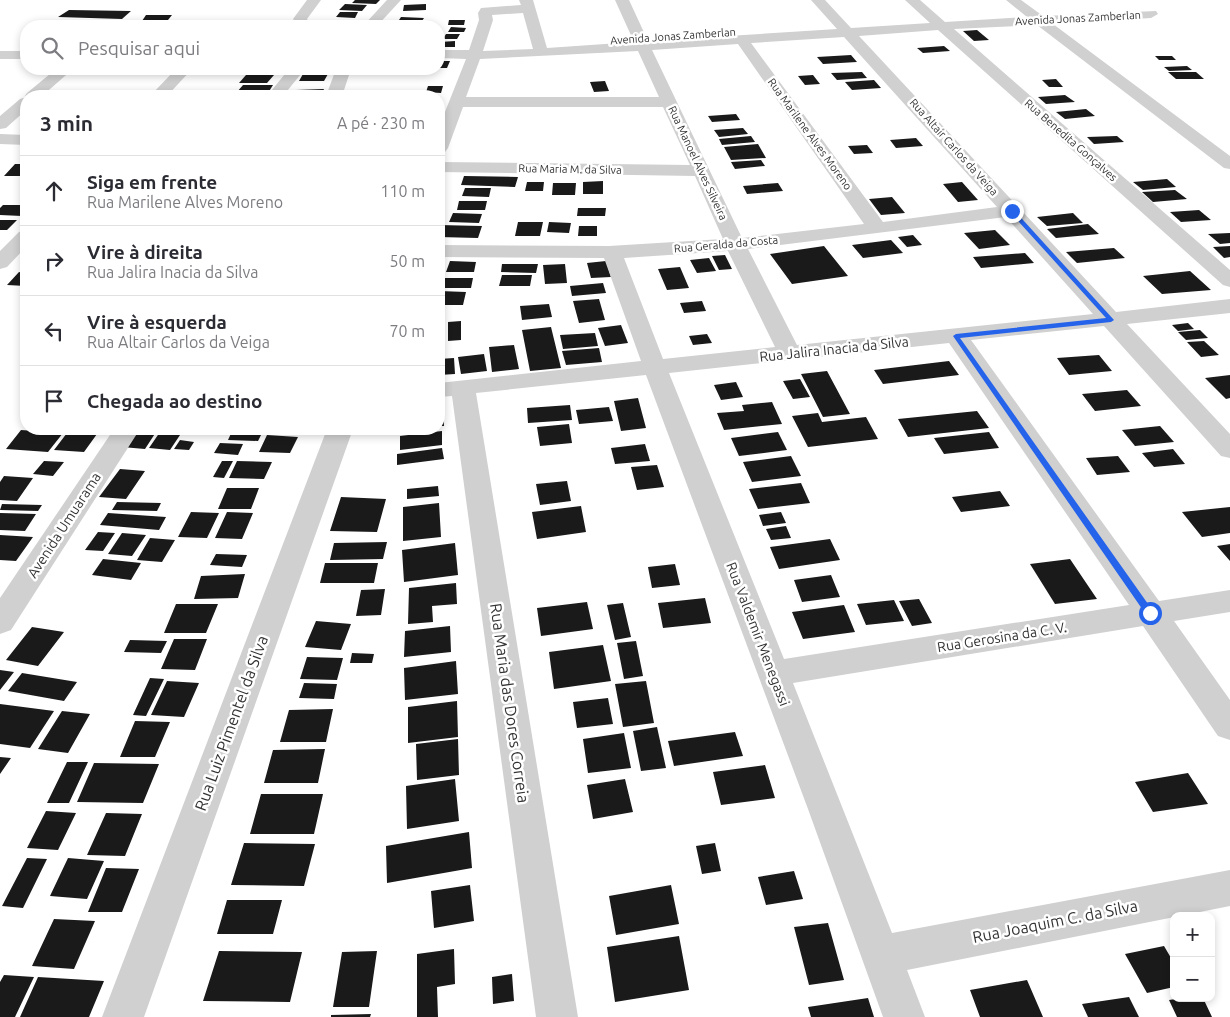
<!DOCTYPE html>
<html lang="pt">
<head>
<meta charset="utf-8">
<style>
	:root { --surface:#fff; --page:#f7f7f7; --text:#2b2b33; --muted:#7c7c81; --line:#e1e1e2 }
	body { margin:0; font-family:Ubuntu,sans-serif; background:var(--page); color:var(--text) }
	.controls { position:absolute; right:15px; bottom:15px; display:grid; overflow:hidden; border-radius:10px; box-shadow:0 2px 8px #0003 }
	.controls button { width:45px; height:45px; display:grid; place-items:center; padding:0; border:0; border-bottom:1px solid var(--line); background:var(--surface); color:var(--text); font:25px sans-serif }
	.stop { position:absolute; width:15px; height:15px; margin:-11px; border:4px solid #2563eb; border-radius:50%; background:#fff }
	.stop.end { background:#2563eb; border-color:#fff; box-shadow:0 1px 5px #0008 }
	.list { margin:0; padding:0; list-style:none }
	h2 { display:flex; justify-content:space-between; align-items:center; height:65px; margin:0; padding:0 20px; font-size:21px }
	h2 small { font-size:16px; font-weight:400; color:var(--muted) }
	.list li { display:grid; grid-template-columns:32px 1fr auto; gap:15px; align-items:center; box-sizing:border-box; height:70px; padding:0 20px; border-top:1px solid var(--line) }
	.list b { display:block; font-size:19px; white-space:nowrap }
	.list p { margin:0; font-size:16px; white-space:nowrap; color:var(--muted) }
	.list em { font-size:16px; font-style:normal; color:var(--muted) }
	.icon { flex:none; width:28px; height:28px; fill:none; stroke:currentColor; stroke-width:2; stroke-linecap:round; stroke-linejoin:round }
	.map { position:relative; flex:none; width:1230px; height:1017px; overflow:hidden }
	.search { position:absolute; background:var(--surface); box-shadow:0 2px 8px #0003; left:20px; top:20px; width:425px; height:55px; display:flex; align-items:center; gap:12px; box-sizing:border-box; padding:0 18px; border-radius:20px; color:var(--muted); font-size:19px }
	.panel { position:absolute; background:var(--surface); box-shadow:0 2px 8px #0003; left:20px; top:90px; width:425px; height:345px; border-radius:20px }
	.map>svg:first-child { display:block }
</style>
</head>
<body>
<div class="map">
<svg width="1230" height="1017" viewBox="0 0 1230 1017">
	<rect width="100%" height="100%" fill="#fff"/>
	<!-- building -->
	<path fill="#1a1a1a" d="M355,0H380L376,4L352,3Z
		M345,4L367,5L362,11L339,10Z
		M426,4V10L403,11L404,5Z
		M69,10L131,11L122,19L58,17Z
		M340,12H358L355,18L336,17Z
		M146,15H172L168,20L142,21Z
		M401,17L424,18L420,24L397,23Z
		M449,20H465L464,25H448Z
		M287,22L286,26H265L266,23Z
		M451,27L466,28L464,32H448Z
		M977,30L989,40L974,41L963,31Z
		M446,34H460L457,39H443Z
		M455,41V47H439L440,42Z
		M944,46L950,51L923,53L917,48Z
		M851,55L857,62L823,64L817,57Z
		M1155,56H1172L1176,60H1159Z
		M439,61H450L447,68H439Z
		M1187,66L1192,70L1169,71L1164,67Z
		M303,69H324L322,72H301Z
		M862,72L867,78L837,80L831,73Z
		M1168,72H1196L1204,79H1176Z
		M303,74H328L324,81H299Z
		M246,75H274L267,83H239Z
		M813,75L820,84L805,85L798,76Z
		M1056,79L1063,87H1049L1042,80Z
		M874,80L881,88L852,90L845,82Z
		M605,81L609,91L594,92L590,82Z
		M243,85H273L268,93L237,92Z
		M428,86H443L441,93L426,92Z
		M324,89L322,93L294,94L296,90Z
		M1065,95L1075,102L1046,104L1038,97Z
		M1086,109L1095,116L1065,119L1056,112Z
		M736,114L740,120L712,122L708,116Z
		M743,128L748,134L719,137L714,130Z
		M751,136L755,142L722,145L719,139Z
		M1117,136L1124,142L1094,144L1087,137Z
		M916,138L923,146L896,148L890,140Z
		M758,144L766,158L731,160L724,147Z
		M867,145L873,153L854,154L848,146Z
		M761,160L765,166L735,169L731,162Z
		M15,164H26V176H4Z
		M464,176L518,177L515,187L461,185Z
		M1167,179L1176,187L1143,190L1133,182Z
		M603,181V194H583V182Z
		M527,182H544L543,191H525Z
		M962,182L978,200L958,202L943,184Z
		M553,183H576L575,195H552Z
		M778,183L783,191L747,194L743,186Z
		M465,188H491L489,197L462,196Z
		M1175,190L1187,199L1153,202L1142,192Z
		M892,197L905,213L881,215L869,199Z
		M459,201H487L485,210H457Z
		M3,205H26V211L22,216L0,215V208Z
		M578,208H606L605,216H577Z
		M1199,210L1211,220L1181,222L1170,212Z
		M453,213L482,214L479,223L449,222Z
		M1073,213L1083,223L1047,226L1037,217Z
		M0,220H17L7,230H0Z
		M518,222H543L540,236H515Z
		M549,222L571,223L569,233L547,232Z
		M1088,224L1099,234L1056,238L1047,229Z
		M439,225L482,226L478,238L439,237Z
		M579,226H597V236H578Z
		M995,230L1010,245L979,249L964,233Z
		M1230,233V243L1220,244L1208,234Z
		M913,235L922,245L907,247L898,237Z
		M891,240L903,253L863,258L852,245Z
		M824,246L848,276L792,284L770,254Z
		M1230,246V257L1224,258L1213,247Z
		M1114,248L1125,258L1077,263L1066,252Z
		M1025,253L1034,263L981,268L973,257Z
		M725,255L732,269L719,270L712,256Z
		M709,258L716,271L697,273L690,260Z
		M450,261L476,262L474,272H446Z
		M606,261L611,277L591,278L587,263Z
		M502,264H538L536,273L501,272Z
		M565,264L567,283L545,284L543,265Z
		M680,267L689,288L667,290L658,269Z
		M1190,271L1211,290L1162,294L1143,276Z
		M19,272L26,273V286L7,285Z
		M502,275H532L530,286H499Z
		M439,278H473L471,288H439Z
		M603,283L606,293L572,296L570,286Z
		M439,291L466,292L463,305H439Z
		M599,299L605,320L579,323L573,301Z
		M702,301L706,311L684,313L680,303Z
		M549,304L552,317L522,320L520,306Z
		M461,321V340L448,341V322Z
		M1188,323L1194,329L1178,331L1172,325Z
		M621,325L628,343L605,346L598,328Z
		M551,327L561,368L530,371L522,330Z
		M1200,330L1208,338L1186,340L1178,332Z
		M595,333L598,346L563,349L560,335Z
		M707,334L712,343L693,345L689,336Z
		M1204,341L1219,355L1201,357L1187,342Z
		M514,345L519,369L492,372L489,347Z
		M599,348L602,362L566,365L562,351Z
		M484,354L487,371L461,374L458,357Z
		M1099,355L1112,371L1069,375L1057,358Z
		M454,358L455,374L439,375V359Z
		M949,361L959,375L883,384L874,370Z
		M827,371L850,414L823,417L801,374Z
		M1230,375V398L1226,399L1205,378Z
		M800,379L810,397L793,399L783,381Z
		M736,382L743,397L721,400L714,385Z
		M1127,390L1141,406L1095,411L1082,394Z
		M638,398L646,428L621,431L614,401Z
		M772,402L782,424L724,430L717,413L744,411L742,405Z
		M570,405L572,420L528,423L527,408Z
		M609,407L613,421L579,424L576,410Z
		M443,410L444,426H439V411Z
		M977,411L989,428L908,437L898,419Z
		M818,413L822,422L866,417L878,439L808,447L792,416Z
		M569,424L572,443L540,446L537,427Z
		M1160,426L1174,442L1135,446L1122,430Z
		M135,429H158L145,449L122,447Z
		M162,429H184L170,450L149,448Z
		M233,429H264L258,441L228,440Z
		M21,430L63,433L48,452L6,449Z
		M442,431V445L400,450V436Z
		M778,432L787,450L739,456L731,438Z
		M989,432L999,448L944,454L934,438Z
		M67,433L97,434L84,452L54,450Z
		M267,435L298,437L290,453L259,452Z
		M180,440L194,442L189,450L174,449Z
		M220,443L243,444L238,455L214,453Z
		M645,444L650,461L615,464L611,448Z
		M442,448L444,459L397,465V454Z
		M1173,449L1185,464L1154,467L1142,453Z
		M791,456L801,476L752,482L743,462Z
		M1118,456L1130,472L1097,475L1086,458Z
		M44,461L64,462L53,476L33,474Z
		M222,461H233L224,478L213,477Z
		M237,461L272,462L264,479L229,478Z
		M657,465L664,487L637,490L631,467Z
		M120,469L145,471L126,499L99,497Z
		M4,476L33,478L17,501L0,500V482Z
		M567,481L571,501L540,505L536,484Z
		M801,483L810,503L758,509L749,489Z
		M438,486L439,496L407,499V489Z
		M227,488H259L251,509H218Z
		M1000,491L1010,506L961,512L952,497Z
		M341,497L386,499L377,532L330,531Z
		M117,502L161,503L157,511L112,510Z
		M439,503L441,537L403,541V507Z
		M2,504L42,505L38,511L0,510Z
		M581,506L586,532L537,539L532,512Z
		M1230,507V533L1202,537L1182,512Z
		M191,512L219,513L207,538L178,537Z
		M227,512L253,513L242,539L215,538Z
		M781,512L786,523L763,526L759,515Z
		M0,513L36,514L25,531L0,530Z
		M108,513L166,517L159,530L100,525Z
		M786,526L791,538L771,540L766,529Z
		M98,532L115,533L103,551L85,550Z
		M122,533L146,535L132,556L108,554Z
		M0,535L33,537L16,561L0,560Z
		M150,538L175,540L162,562L137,560Z
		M830,539L840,560L779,569L770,547Z
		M387,542L383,559L330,560L334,543Z
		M455,543L458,575L404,582L402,550Z
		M1230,544V561L1217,546Z
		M216,554L247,555L242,567L210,565Z
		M103,559L141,563L131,580L92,575Z
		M1070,559L1097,599L1055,604L1030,564Z
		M325,563H378L374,583H320Z
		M675,564L680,585L652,588L648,567Z
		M245,574L238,598L194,599L201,576Z
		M831,575L840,597L802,602L794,580Z
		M456,583L457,604L432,606L433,622L408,624L409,588Z
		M385,589L381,615L356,616L361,590Z
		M705,598L711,623L663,628L658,603Z
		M919,599L932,623L912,626L899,601Z
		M894,600L904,621L866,625L857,604Z
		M587,602L593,629L541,636L537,608Z
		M623,603L631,637L615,640L607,605Z
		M176,604H218L206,633H164Z
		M844,605L855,632L803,639L792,612Z
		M316,621L351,624L341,650L305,647Z
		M450,626L451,652L404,657L405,631Z
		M32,627L64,632L38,666L6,660Z
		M174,639H207L195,670L161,669Z
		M130,640L167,641L161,653L124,652Z
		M636,641L643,676L624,679L617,643Z
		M603,645L611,681L554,689L549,652Z
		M352,653L374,654L372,663H350Z
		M307,657L343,658L337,680L300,679Z
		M456,661L458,694L405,700L404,668Z
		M0,670L14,672L0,690Z
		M22,673L77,682L64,701L8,691Z
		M150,678L164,679L146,716L133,715Z
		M167,681L199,683L184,717L151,715Z
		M646,681L654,723L623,727L615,684Z
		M304,683L337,684L334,699L299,698Z
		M608,698L613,724L577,728L573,702Z
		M457,701L458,737L408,743V707Z
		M0,704L54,711L30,748L0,744Z
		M333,709L326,742H280L289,710Z
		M62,711L90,714L68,753L38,749Z
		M135,721L170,722L155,757H120Z
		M657,727L666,768L641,771L633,731Z
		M735,732L743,756L674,766L668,741Z
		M624,733L631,768L588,773L583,739Z
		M458,739L459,775L417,780L416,744Z
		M325,749L318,783H264L273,750Z
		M0,757L11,758L0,774Z
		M67,762H88L69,803H47Z
		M94,763L159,764L143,803L77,802Z
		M765,765L775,798L721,805L713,772Z
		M1188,773L1208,804L1153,812L1135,782Z
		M455,779L459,821L407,829L406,786Z
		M625,779L633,812L593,819L587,785Z
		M261,794H323L314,834H250Z
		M46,811L76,813L58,850L27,848Z
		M106,813L142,814L125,856L87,855Z
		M469,832L472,868L387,883L386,846Z
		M244,843L315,844L304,886L231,885Z
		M715,843L721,871L702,874L696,846Z
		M27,858L47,859L23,908L2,906Z
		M68,858L104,861L87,899L50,896Z
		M106,868L139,869L122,912H88Z
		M794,871L803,899L766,905L758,877Z
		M470,885L474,921L434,928L431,891Z
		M671,885L679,924L616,935L609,896Z
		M227,900H282L273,934H217Z
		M54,919L95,921L74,969L32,966Z
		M828,923L844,980L809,985L794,927Z
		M679,936L689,990L615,1002L607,947Z
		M1164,946L1174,963V987L1147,993L1125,954Z
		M454,949L455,984L437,987L438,1017H417V954Z
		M219,951L302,952L290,1002L203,1001Z
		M377,951L369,1007H333L342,952Z
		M512,974L514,1001L493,1004L492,977Z
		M4,975L34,977L15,1017H0V982Z
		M38,977L104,981L89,1017H20Z
		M1027,980L1043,1017H980L970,990Z
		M1129,997L1139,1017H1088L1082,1004Z
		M868,998L874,1017H811L808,1007Z
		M1182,998H1203L1212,1017H1177L1169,1000Z
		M371,1014L370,1017H331V1015Z"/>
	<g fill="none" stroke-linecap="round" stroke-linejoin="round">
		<!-- minor -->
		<path fill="#d0d0d0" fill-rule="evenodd" d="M307,0H321L307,19L312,26H298L293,19Z
			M519,0H533L547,48L634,42L615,0H629L648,41L837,29L811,0H825L851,28L930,23L905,0H920L945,22L1027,17L1006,0H1021L1043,16L1156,11L1158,14L1151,18L1053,24L1230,156V169L1224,168L1037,25L954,29L1230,270V287L1223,285L938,30L859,36L1116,312L1230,299V313L1127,324L1230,434V458L1221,456L1104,326L971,340L1159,601L1230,590V612L1174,621L1230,700V740L1218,736L1143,626L793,683L892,933L1230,870V906L907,970L925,1017H883L808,809L646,375L476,393L578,1017H536L452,396L439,397V383L641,361L604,258L439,257V245L609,246L723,239L695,176L439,172V162L690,165L663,107H463L448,148L445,152L439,153V127L466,59L439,58V50H469L479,20L478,13L481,8L521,5ZM523,13L533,49L483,51L493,20L492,15ZM844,37L997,207L883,222L751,43ZM738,44L864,224L742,238L652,50ZM638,51L659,97H466L480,59ZM1006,217L1093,314L797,345L748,249ZM728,251L775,347L663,359L624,258ZM949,343L1129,605L784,659L669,373Z
			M0,51H26V59H0Z
			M56,69H73L42,96H26V110L6,128L0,129V116L20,99L26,97L25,96L27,93Z
			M176,69H192L167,96H150Z
			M289,69H305L283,96H267Z
			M26,230V247L7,267L0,269V251L19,232Z
			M327,429H353L144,1017H102Z"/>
		<!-- tertiary -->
		<path fill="#d0d0d0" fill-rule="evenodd" d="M387,0H401L377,26H363Z
			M336,69H351L342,96H326Z
			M0,134L26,135V145L0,144Z
			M114,429H140L11,630L0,634V598Z"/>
	</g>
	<!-- route -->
	<path fill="#2563eb" d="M1010,210H1014L1114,320L1111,322L960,338L1153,611V616H1147L953,336L956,334L1106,318L1010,212Z"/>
	<g text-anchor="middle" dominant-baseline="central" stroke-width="5" stroke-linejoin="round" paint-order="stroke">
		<!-- far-street labels -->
		<g font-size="11" fill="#333" stroke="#fff">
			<text transform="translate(1078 18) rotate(-3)">Avenida Jonas Zamberlan</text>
			<text transform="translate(673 36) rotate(-4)">Avenida Jonas Zamberlan</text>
			<text transform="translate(810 134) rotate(54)">Rua Marilene Alves Moreno</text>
			<text transform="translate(1071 140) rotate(41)">Rua Benedita Gonçalves</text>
			<text transform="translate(954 147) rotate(48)">Rua Altair Carlos da Veiga</text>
			<text transform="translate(698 163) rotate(65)">Rua Manoel Alves Silveira</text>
			<text transform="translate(570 169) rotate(1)">Rua Maria M. da Silva</text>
			<text transform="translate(726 244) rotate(-5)">Rua Geralda da Costa</text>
		</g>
		<!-- street labels -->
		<g font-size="14" fill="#333" stroke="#fff">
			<text transform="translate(834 349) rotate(-6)">Rua Jalira Inacia da Silva</text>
			<text transform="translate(64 525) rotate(-57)">Avenida Umuarama</text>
			<text transform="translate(758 634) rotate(69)">Rua Valdemir Menegassi</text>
			<text transform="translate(1002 637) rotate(-9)">Rua Gerosina da C. V.</text>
		</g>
		<!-- near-street labels -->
		<g font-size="16" fill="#333" stroke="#fff">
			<text transform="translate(510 703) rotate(82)">Rua Maria das Dores Correia</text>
			<text transform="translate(231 723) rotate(-70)">Rua Luiz Pimentel da Silva</text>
			<text transform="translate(1055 921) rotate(-11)">Rua Joaquim C. da Silva</text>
		</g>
	</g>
</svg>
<div class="controls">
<button>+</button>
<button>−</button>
</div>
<div class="stop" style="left:1150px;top:613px"></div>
<div class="stop end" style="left:1012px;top:211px"></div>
<div class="search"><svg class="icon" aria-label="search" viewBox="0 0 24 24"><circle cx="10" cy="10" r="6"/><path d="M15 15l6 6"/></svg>Pesquisar aqui</div>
<section class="panel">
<h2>3 min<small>A pé · 230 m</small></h2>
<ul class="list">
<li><svg class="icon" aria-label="ahead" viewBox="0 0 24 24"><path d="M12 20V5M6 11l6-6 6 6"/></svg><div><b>Siga em frente</b><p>Rua Marilene Alves Moreno</p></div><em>110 m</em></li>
<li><svg class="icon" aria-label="right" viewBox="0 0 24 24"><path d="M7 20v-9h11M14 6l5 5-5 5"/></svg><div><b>Vire à direita</b><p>Rua Jalira Inacia da Silva</p></div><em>50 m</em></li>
<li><svg class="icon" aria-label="left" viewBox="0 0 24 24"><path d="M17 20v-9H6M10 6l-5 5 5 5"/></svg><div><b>Vire à esquerda</b><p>Rua Altair Carlos da Veiga</p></div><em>70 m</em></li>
<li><svg class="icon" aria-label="arrive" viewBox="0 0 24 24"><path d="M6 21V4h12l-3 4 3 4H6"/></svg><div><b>Chegada ao destino</b></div></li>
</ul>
</section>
</div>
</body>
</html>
